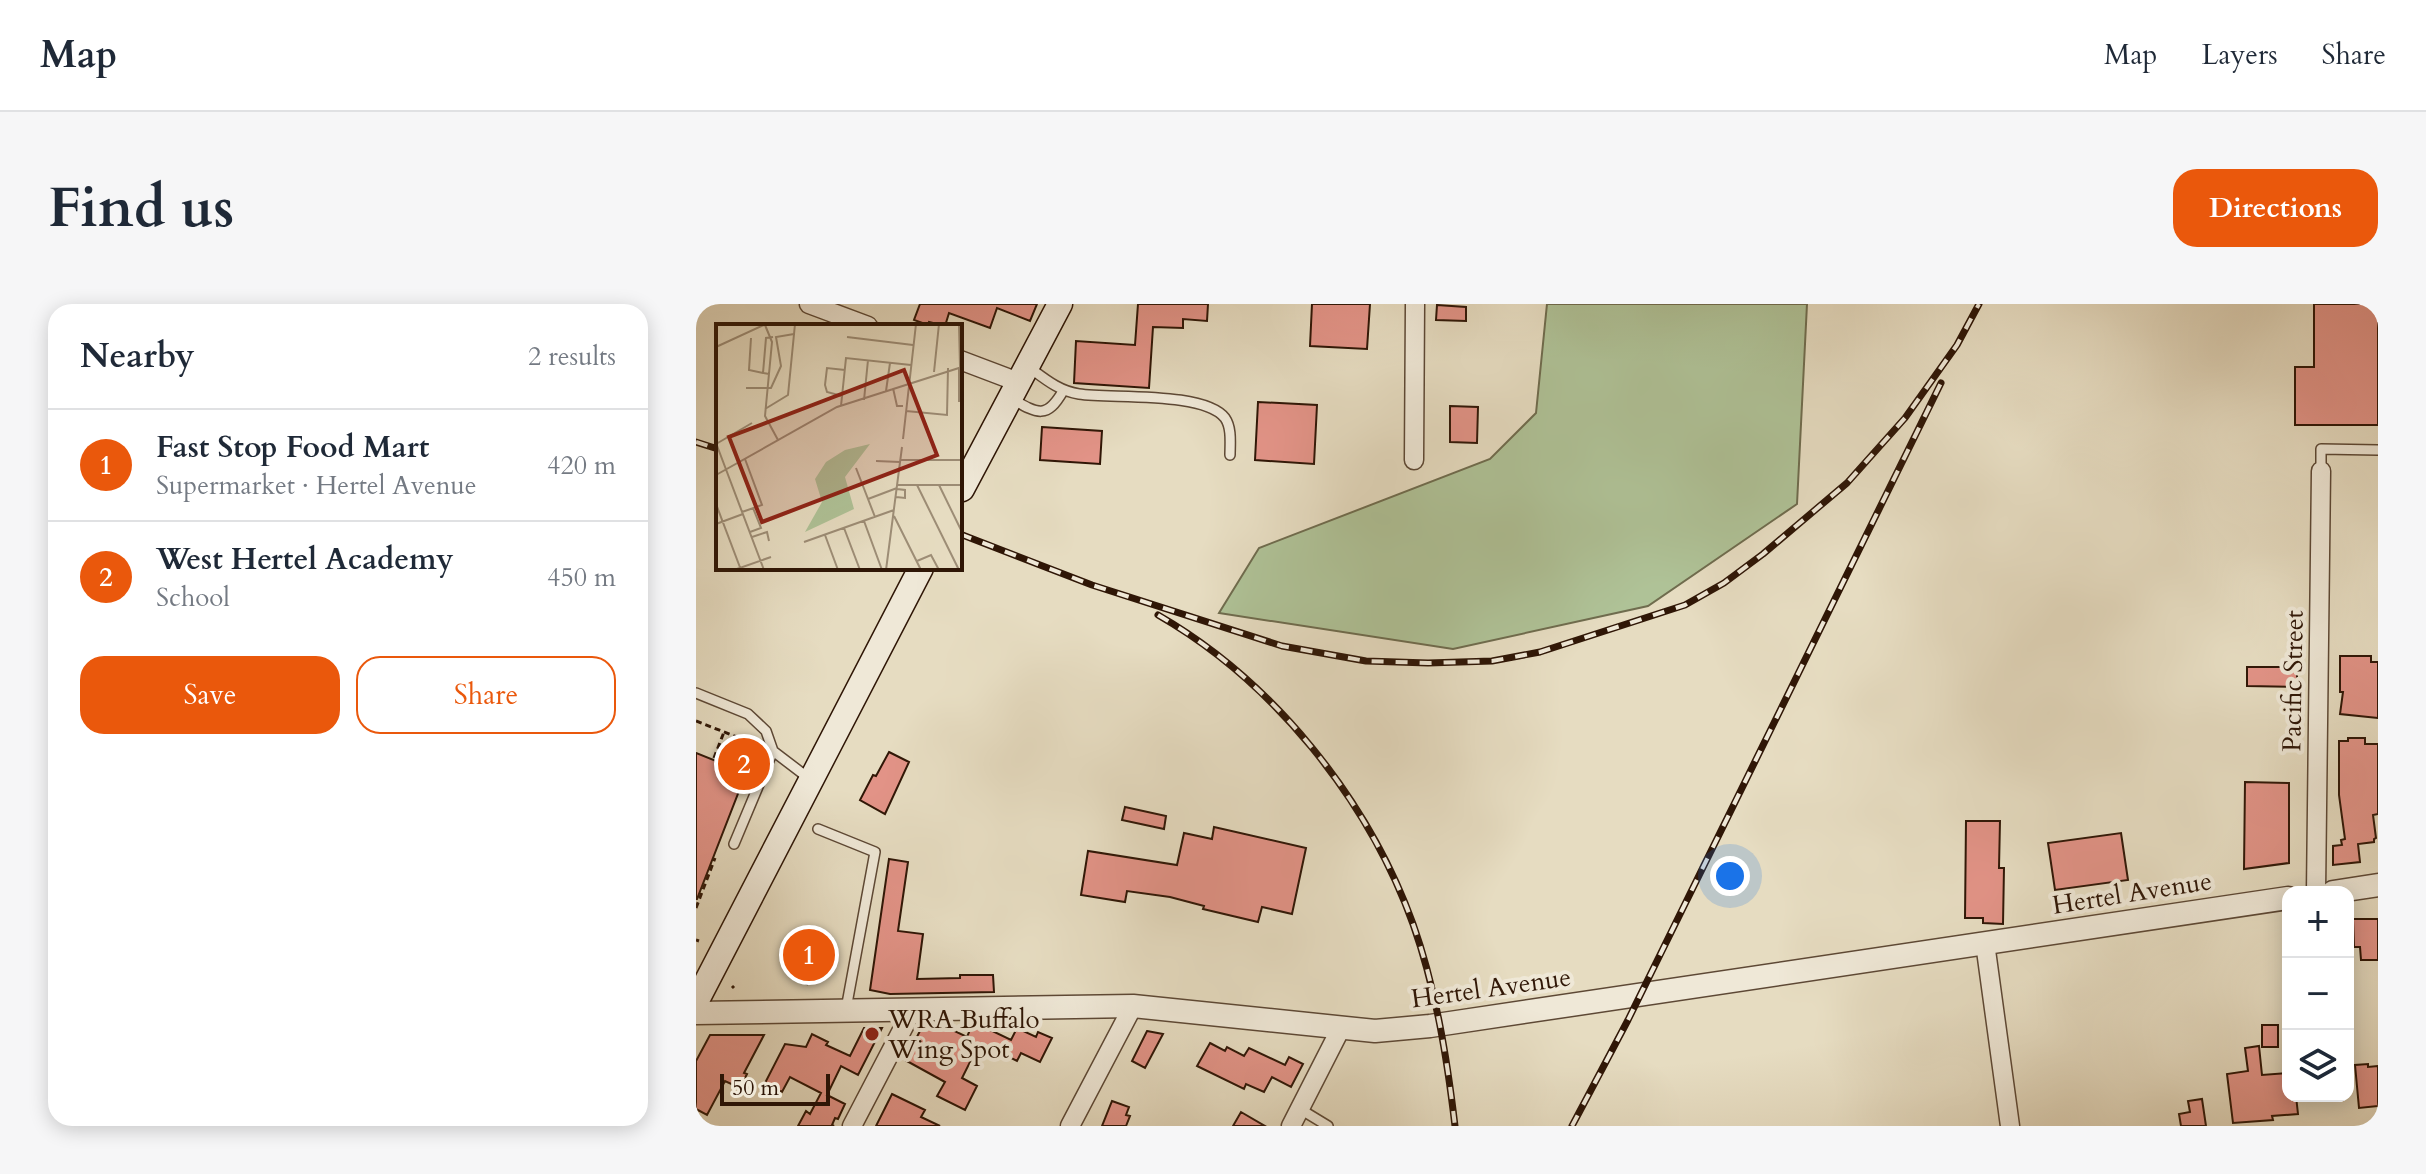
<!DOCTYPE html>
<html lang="en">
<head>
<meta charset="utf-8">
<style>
	:root { --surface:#fff; --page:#f6f6f7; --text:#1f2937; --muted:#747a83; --line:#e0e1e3; --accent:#ea580c }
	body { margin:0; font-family:Cardo,serif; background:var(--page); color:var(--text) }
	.controls { position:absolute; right:24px; bottom:24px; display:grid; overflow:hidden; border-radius:16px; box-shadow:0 4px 20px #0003 }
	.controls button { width:72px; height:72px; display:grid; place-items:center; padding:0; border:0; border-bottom:2px solid var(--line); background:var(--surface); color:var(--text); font:40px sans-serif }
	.scale { position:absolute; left:24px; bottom:20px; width:110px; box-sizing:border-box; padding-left:8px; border:4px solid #2f1606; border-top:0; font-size:22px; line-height:28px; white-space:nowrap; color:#2f1606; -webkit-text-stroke:6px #efe8d7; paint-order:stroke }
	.you { position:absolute; left:1034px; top:572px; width:28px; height:28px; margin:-20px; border:6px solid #fff; border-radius:50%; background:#1a73e8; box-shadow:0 0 0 12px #1a73e833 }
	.badge { display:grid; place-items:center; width:52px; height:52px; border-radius:50%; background:var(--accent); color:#fff; font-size:26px; font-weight:700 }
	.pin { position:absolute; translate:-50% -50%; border:4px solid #fff; box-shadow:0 2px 8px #0006 }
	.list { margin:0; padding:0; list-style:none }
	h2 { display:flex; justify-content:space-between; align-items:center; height:104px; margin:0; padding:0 32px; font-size:34px }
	h2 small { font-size:26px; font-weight:400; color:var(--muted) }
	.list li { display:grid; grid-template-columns:52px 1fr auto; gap:24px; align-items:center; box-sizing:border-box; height:112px; padding:0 32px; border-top:2px solid var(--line) }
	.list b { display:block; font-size:30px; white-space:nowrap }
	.list p { margin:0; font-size:26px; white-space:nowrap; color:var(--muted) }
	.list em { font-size:26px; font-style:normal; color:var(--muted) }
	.actions { display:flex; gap:16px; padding:24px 32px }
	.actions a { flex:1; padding:18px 0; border:2px solid var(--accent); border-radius:24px; text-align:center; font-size:28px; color:var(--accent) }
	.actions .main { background:var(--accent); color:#fff }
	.icon { flex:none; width:44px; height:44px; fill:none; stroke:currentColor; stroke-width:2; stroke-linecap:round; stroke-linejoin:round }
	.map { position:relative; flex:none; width:1682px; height:822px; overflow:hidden; border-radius:24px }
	header { display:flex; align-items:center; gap:48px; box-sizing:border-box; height:112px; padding:0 40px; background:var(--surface); border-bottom:2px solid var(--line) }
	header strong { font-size:38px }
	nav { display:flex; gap:44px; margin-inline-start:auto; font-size:28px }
	.intro { display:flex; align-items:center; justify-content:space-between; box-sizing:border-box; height:192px; padding:0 48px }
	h1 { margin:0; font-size:56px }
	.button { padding:20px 36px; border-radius:24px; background:var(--accent); color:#fff; font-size:28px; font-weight:700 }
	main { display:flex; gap:48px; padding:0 48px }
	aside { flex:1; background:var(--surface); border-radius:24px; box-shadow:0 4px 20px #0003 }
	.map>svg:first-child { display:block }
</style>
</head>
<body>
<header>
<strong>Map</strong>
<nav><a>Map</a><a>Layers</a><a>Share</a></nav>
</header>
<div class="intro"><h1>Find us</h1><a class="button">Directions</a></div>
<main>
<aside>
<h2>Nearby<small>2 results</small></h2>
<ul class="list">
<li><span class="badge">1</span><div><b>Fast Stop Food Mart</b><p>Supermarket · Hertel Avenue</p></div><em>420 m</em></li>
<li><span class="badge">2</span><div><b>West Hertel Academy</b><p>School</p></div><em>450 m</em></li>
</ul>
<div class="actions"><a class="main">Save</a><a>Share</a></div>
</aside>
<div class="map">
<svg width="1682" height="822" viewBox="0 0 1682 822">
	<rect width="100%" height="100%" fill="#e6dcc1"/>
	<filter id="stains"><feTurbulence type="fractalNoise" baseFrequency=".0025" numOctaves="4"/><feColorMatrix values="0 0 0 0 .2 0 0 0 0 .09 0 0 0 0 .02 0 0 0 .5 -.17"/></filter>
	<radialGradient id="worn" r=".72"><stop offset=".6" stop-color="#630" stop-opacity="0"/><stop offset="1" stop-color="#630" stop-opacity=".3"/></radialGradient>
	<!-- green -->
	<path fill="#afc297" stroke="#6f6c4e" stroke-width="2" d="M851,0H1111L1101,200L952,302L757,345L523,309L563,244L794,155L840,109Z"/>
	<!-- building -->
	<path fill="#e29387" stroke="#2f1606" stroke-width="2" d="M224,0H341L334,17L301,4L294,24L253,9L249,22L233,18L232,21L218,16Z
		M442,0H512L511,17L487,15V24L457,23L453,84L378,79L380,37L439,41Z
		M616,0H674L671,45L614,42Z
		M1618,0H1682V121H1599V63H1618Z
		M741,1L770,3V17L740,16Z
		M562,98L621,101L618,160L559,156Z
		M754,102L782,103L781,139L754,138Z
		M346,123L406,127L404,160L344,156Z
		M1644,352H1675V358H1682V414L1644,410L1647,388H1644Z
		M1551,363H1601V383L1551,382Z
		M1652,434H1669V440H1682V510L1677,511L1680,534L1678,535V538L1662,540L1664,558L1637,561V542L1646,541L1645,536L1649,535L1643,491V437H1652Z
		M193,448L213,458L189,510L164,496L177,471L180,472Z
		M0,449L50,469L1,595H0Z
		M1549,478L1593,479V559L1548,565Z
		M429,503L470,512L468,525L426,516Z
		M1270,517H1304L1303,564H1308L1307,620L1287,619V614H1269Z
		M518,523L610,544L596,610L566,603L562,618L507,605L508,602L474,593L431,587L429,598L385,591L392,547L481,561L488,529L516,535Z
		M1425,529L1432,576L1359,586L1352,539Z
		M193,555L212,558L202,627L227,630L221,675L264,674V671H297L298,688L194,690L174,686Z
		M1657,615H1682V656H1665L1664,643H1658Z
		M116,623L135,633L111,680L92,669Z
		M276,721L286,722L315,736L321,724L340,733L342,728L356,734L344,758L325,749L321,757L303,748L301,753L294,749L292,754L279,748L266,774L281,782L269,806L241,792L249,778L209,756L226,723H250L271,733Z
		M1566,721H1582V743H1566Z
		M168,724H186L162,771L145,762L131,791L149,800L142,815L139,814L136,821L138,822H102L110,807L114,810L125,789L94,773L86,788L69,779L89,740L110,743L116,730L132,738L130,741L154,752Z
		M451,727L467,730L449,764L436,757Z
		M14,731H68L48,769L51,770L44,784L29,777L11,811L0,805V757Z
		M514,739L529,747L531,743L548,752L553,744L589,761L593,753L607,760L595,783L576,773L568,788L550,780L548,785L501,762Z
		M1563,742L1566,771L1592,769V792H1600L1602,810L1576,812L1577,816L1537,819L1531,770L1552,767L1549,744Z
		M1672,760V763L1682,762V802L1663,804L1659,761Z
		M196,790L229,806L225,813L244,822H180Z
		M1506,795L1510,822H1485L1483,810L1494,808L1492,797Z
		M416,797L433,803L430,811L434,812L430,822H406Z
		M545,808L569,822H537Z"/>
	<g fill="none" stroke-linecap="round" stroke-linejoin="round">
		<defs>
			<path id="service" d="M334,64C349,75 363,87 383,90C415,95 508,87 529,114C536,124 534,140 534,151
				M316,95C342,110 351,115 367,87
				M1625,167V145L1682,146
				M0,389L52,410L70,427L77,447L115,476
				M122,525L179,548L150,705
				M38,540L77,447
				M604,805L632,822"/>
			<path id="minor" d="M113,0L172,22
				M264,56L322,78
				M718,156L719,0
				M1620,588L1625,167
				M1289,639L1314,822
				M156,822L216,707
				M374,822L437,702
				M595,822L645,724"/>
			<path id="tertiary" d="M1637,588L1682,581
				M0,709L437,702L679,727L734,722L1592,594"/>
			<path id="secondary" d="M266,185L364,0
				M0,698L225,264"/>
		</defs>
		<!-- service casing -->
		<use href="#service" stroke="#5d4835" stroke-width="12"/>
		<!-- minor casing -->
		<use href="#minor" stroke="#5d4835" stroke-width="21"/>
		<!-- tertiary casing -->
		<use href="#tertiary" stroke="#5d4835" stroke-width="25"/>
		<!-- secondary casing -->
		<use href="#secondary" stroke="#2f1606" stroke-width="27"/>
		<!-- path -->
		<path stroke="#2f1606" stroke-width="3" stroke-dasharray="6 4" stroke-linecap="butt" d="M0,417L64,442
			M18,454L28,428
			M0,604L19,554
			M0,636L3,637
			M36,682L38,684"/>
		<!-- service -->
		<use href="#service" stroke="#efe8d7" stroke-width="9"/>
		<!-- minor -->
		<use href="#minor" stroke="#efe8d7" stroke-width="18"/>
		<!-- tertiary -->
		<use href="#tertiary" stroke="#efe8d7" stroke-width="22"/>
		<!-- secondary -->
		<use href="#secondary" stroke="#efe8d7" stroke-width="24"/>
		<defs>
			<path id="rail" d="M0,138L22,145
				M264,230L396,281L586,342L670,357L732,359L796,357L844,348L989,301L1028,279L1067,250L1151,179L1209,114L1261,41L1283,0
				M462,311C577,377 672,495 717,620C740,685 751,754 759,822
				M876,822L932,716L1245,79"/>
		</defs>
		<!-- rail casing -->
		<use href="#rail" stroke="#2f1606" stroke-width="7"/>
		<!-- rail -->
		<use href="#rail" stroke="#efe8d7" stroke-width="4" stroke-dasharray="12" stroke-linecap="butt"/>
	</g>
	<!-- markers -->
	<circle fill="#8f2418" stroke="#efe8d7" stroke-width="3" cx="176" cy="730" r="8"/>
	<g text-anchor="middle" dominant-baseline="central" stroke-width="8" stroke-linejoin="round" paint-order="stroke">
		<!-- street labels -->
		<g font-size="26" fill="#2f1606" stroke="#efe8d7">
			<text transform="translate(1597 377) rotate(-89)">Pacific Street</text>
			<text transform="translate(1436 589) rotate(-9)">Hertel Avenue</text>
			<text transform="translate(795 684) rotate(-8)">Hertel Avenue</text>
		</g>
		<!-- poi labels -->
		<g font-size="26" fill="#2f1606" stroke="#efe8d7" text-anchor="start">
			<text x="192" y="715">WRA Buffalo<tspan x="192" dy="30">Wing Spot</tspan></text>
		</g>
	</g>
	<!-- overview -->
	<g transform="translate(20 20)">
		<rect width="246" height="246" fill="#e6dcc1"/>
		<path d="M154,120L129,153L138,185L89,208L106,178L99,155L110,138L129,126Z" fill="#afc297"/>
		<path fill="none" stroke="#9d8d76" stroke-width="2" d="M243,0L244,43M49,1L56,18L49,92L62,116M131,13L197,21M35,14L33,46L47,49M0,23L50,0M218,48L223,0M53,50L47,49L50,14L57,13M30,64H55L65,42L60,13L78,10M177,64L181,82H187M170,67L174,39M126,72L111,68L109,61L111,44L129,46M148,76L152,36M243,78V43M125,82L130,34L195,41M49,85L72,71L79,0M190,87L231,91L232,44M187,115L200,0M0,119L48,246M0,120L36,99M184,136H246M160,137L184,138M140,144L159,193M0,151L121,83L246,43M181,161H246M201,161L243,246M223,161L246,208M180,173L189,174V166L181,165M152,175L181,164M0,180L25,246M26,188L46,181L29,135M178,192L205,246M148,197L166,246M0,200L27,190M128,204L144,246M34,208L45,204L37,184M109,211L122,246M36,213L51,208L53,217M88,218L178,186M201,237L215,231L223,246M18,246L55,233M170,246L186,123"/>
		<path fill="#8f2418" fill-opacity="0.15" stroke="#8f2418" stroke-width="4" d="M188,46L221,131L46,198L13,113Z"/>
		<rect width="246" height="246" fill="none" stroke="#2f1606" stroke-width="4"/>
	</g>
	<rect width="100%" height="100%" filter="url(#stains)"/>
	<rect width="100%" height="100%" fill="url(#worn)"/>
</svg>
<div class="controls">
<button>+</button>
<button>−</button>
<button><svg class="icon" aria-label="layers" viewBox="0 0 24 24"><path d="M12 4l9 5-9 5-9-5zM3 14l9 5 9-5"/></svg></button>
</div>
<div class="scale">50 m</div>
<div class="you"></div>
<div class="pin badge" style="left:113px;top:651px">1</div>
<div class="pin badge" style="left:48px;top:460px">2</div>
</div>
</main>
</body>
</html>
